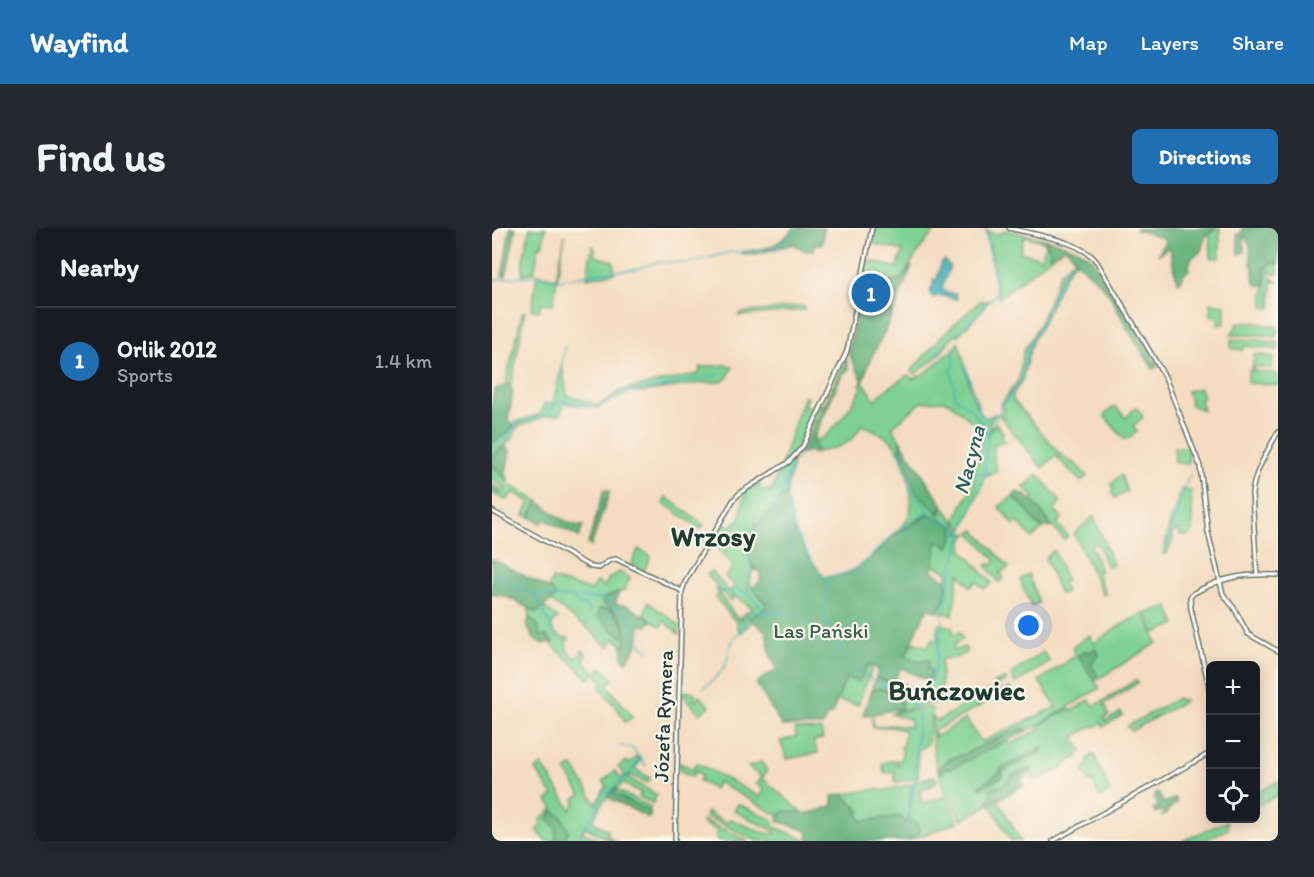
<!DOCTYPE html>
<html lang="en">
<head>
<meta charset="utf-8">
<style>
	:root { --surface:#171b24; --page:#242831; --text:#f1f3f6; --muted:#9ea1a6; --line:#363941; --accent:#1f6fb2 }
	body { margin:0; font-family:Itim,sans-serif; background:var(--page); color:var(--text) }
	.controls { position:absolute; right:18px; bottom:18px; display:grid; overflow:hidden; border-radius:9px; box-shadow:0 3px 15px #0003 }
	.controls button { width:54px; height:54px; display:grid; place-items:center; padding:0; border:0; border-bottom:2px solid var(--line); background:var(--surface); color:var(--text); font:30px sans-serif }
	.you { position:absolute; left:537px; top:398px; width:21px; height:21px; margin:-15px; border:4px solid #fff; border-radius:50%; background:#1a73e8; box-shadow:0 0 0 9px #1a73e833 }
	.badge { display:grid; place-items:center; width:39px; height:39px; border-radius:50%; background:var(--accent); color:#fff; font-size:20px; font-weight:700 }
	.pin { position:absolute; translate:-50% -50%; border:3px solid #fff; box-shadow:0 2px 6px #0006 }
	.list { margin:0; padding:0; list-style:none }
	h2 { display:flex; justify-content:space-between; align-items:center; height:78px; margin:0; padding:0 24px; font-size:26px }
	h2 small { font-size:20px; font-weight:400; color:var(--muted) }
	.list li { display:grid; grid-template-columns:39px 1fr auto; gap:18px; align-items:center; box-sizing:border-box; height:108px; padding:0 24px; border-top:2px solid var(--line) }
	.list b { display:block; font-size:22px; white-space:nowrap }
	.list p { margin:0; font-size:20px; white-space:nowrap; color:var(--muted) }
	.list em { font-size:20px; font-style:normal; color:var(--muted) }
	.icon { flex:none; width:33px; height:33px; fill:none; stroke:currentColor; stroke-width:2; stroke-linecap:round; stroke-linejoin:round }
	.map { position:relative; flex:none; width:786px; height:613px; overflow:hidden; border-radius:9px }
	header { display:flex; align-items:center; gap:36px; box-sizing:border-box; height:84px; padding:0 30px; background:var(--accent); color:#fff }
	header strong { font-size:28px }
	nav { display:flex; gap:33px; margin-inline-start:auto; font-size:21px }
	.intro { display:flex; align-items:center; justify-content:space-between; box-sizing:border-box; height:144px; padding:0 36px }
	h1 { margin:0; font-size:42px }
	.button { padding:15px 27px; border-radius:9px; background:var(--accent); color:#fff; font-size:21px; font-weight:700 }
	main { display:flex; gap:36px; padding:0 36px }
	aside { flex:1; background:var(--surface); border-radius:9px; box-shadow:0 3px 15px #0003 }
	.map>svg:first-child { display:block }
</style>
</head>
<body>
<header>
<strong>Wayfind</strong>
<nav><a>Map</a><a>Layers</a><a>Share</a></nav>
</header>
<div class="intro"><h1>Find us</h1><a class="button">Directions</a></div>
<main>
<aside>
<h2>Nearby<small></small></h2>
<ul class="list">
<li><span class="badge">1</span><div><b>Orlik 2012</b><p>Sports</p></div><em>1.4 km</em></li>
</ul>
</aside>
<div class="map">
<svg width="786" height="613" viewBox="0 0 786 613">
	<rect width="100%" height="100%" fill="#fbf7ec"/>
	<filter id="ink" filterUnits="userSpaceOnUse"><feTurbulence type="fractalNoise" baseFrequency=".0167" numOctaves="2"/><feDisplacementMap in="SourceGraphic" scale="12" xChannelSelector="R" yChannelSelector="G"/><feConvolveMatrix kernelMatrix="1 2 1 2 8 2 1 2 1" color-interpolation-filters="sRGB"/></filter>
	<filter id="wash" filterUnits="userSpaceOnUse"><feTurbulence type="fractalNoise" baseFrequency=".008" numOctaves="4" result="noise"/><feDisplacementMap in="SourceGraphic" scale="24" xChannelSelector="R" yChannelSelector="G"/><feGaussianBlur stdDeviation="1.35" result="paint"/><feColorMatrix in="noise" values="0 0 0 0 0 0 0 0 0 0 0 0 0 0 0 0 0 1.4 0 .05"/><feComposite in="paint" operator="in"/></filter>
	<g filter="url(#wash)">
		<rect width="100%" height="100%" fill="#f4dcc0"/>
		<!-- green -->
		<path fill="#7ed193" stroke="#4e8764" stroke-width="1.5" fill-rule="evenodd" d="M38,0H54L50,18H47L42,44L30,46L31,31Z
			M382,0H444C441,8 437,8 433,15C423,26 418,40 408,52L390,54L385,76L382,78L367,76L375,32L405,40L411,23L379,15Z
			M724,0H728V30H719L718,5Z
			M514,2L554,11L553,14L532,8L528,24L550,30L554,14L558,22V30L507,70L495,3L506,6Z
			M73,7L61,76L49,75L47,83L40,82L45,46L64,50Z
			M100,18L103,19V28L121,33L123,45L95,50Z
			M583,30L585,34L580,36L573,47L550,97L540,114L530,153L521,166V172L567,225L550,240L508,188L512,180L508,178L527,151L531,124L548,95L568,45Z
			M777,34L786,36V46L782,47L776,41L779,50L786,54L780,53L779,80L771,79L774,48L772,40Z
			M488,73H496L491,81L466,108L464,106L454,115L455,117C446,129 435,137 423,146L419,143L449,109Z
			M718,75L733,77V96L726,97V87L719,88Z
			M309,78L313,79L312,82L247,88L246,87L250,85Z
			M33,83L20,154L18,157L13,158L30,85Z
			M746,95H765L786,99L784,109L771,107H739Z
			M739,111L767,112L786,115V122L755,118L751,119V122L739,121Z
			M466,114C476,138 476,173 493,190L503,186L498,195L499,200L496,206L483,186L496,207L504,195L511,204L510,208L513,213L509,214L505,217L502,216V233L505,243L499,247L492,248L490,258L471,302L463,292L481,257L482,244L489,217L488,203L484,197L458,175L452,173L430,174L400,199L408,212V218L424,263L446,285L445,291L437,286L399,309C405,303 413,296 417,288C424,271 411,223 398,212C391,206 378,200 369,197C362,217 344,220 325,224L321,212V210L325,213C343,204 359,178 370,160L368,156L371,153L383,172L392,163L414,148L416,147L421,151L435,144L455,125L462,124Z
			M762,126L782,129L780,140L762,139L761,143L786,146V157L755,155L757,142H760Z
			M70,136L75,167L102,176L110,175L130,162L207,146L208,139L235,137L241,139L235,150L229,154L209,155L151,164H138L105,180L73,175L68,187C53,185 40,195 25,199L20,212L16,211L15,217L8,220L0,230V216L24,194L48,186L52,176H61Z
			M708,160L711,170L708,171L711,182L699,177L695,163Z
			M312,167L315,169L312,177L319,181L324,173L329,176L307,221L290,237V234Z
			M623,178L634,190L644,179L651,189L641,198L645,203L636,211H632L613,189V186Z
			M682,219H697L696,236L683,235Z
			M569,226L581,235L582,234L595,248L589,254L565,229Z
			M301,233C301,245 295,255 295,266C283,273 278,289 265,294L253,320L263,342L259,347L258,357L276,377L268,385L257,391L260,393L249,405L245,399L246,396L223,369L227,366L223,361L227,360L215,347L219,343L237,363L243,358L233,349L242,339L225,319L236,304L227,299L231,293L238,299L248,290L253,263L269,253L267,262L280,263L287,242ZM230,364L238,373L242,370L239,366L261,380L252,386L254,387L249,392L250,387L246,391L227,366Z
			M0,236L16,253L18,257L46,273L38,289L32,287L38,274L21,264L15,272L0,266V262L8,266L9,265L0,260V256L13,263L14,260L0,252Z
			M546,246L569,274L562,281L570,290L565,295L576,308L572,312L539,274L542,270L532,259Z
			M629,247L635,264L623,270L620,265L622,261L619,256Z
			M689,261L699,263L701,303L696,308L688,307L687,302L680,304L681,311L675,326H671L678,294Z
			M521,268L535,281L545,297L551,300L540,310L526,294L522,297L507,279Z
			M174,269L212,297L209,301L171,275Z
			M451,277L469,304L476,306L472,310L470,321L500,355L492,361L484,353L479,359L467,345L461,387L445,383L452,374L456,344L441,337L445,313L461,298L448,291Z
			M602,288L621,337L615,340L606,316H600L599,318L609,343L605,344L613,366L611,367L582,306Z
			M483,302L517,339L508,345L512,350L507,354L494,338L497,335L500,338L504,333L478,304Z
			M146,321L159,328L152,343L139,337Z
			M562,322L574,352L570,354L574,364L568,366L553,330Z
			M127,344L138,350L132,363L114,369L115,377L133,395L134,409V403L108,390L134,411V417H130L123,410L116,419L94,399V396L90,397L59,373L64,368L56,361L60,351L100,363L104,354L113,358L117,350Z
			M536,346L547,375L539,378L528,352Z
			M156,374L187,397V406L172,393L169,399L152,386Z
			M676,378L684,396L663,405L654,385Z
			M52,379L67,391L65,390L59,399L65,407L73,411L74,409L77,411L74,413L75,422L80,428L85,429L89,426L90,422L95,427L91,433L103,444L97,451L58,415L61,414L55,408H48L46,397L37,389V381L45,384Z
			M652,385L665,415L603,453L608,460L550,495L516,512L518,516L521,515L548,501L547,498L577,481L580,483L597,472L603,478L644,452L646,455L612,476L616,482L614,484L617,487L612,490L614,493L629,484L631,487L611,499L609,495L603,499L602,497L582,509L590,523L584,526L586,529L572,536L573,539L543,553L538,545L539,541L522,547L511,558L501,559L499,570L495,573L531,556L532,558L470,592C448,562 437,526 441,489L445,493L504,459L502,455L513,450L515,453L506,457L509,464L518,459L519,461L442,503L443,509L474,491L489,514L564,479L547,453L584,427L580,420L597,407L602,415L629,397Z
			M447,396L461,399V406L468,404L471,412L462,416V423L473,419L475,425L462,430L449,431V471L437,476L402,484L409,481L410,475C404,465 390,457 379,463L384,450L400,456L402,461L414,464L418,460L428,465L432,457L434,458L439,443L427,433L413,428L421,414L436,419L439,411L448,413L445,402Z
			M551,424L558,434L523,456L519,446Z
			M376,436L380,440L366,477L345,472L354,450Z
			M109,439L121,451L115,457L141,489L133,494L126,481L108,460L111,454L104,445Z
			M188,459L195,465L196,463L203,465L202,472L204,473L207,468L218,478L208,486L188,464Z
			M686,470L687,472L692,471L693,473L639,503L635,498Z
			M438,479L440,481L436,515L426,523V550L403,554V544L392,545L390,535L405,532V537H407L411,522L409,521C411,514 414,510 412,502L398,499L381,500L380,491L381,490L382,499L399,497L418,499V491L398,486Z
			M303,501L329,502L331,511L321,513L326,525L295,531L288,513L304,509Z
			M602,526L618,564L608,570L601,553L597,554L591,541L595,539L596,530Z
			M146,528L149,532L143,541L158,550L156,555L138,547L135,549L165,567L161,575L147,569L149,565L131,555L124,562L159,579L157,583L122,566L124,562L123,560L109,577L101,593L117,603L114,607L123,613H119L93,599L90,604L109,613H75L73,607L64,600V613H53L45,602L49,596L48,592L61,581L55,572L61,568L44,542L50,537L79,582L84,574L82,571L89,567L74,543L81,538L104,576L111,563L115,559L111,553L123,543L128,550H131L132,547L126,539L134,533L137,536Z
			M270,534L275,543L270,550L311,585L289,589L226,554L222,561L207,553L210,547L203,543L200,549L187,542V535L201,541L205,535L268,569L272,562L265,556L269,549L256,539Z
			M442,548L445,553L440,556V558L428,562L430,575L453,569L466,594L416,613L428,603L422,593L417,595L422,554Z
			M786,553V567L767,577L764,572V566Z
			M420,556L415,595L402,589L370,593L365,585L368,583L351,566L386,561L389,563Z
			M507,573L529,613H519L499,577Z
			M246,576L281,592V597L285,600L318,613H265L213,588L215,584L235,595L238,591L269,604L283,606V603L242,583Z
			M211,592L256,613H228L223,610L226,603L210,595Z
			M735,593L736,601L711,613H690Z"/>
		<!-- forest -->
		<path fill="#66b37d" stroke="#427858" stroke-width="1.5" d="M18,0H24L14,48H10Z
			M302,0H332L330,16H323L322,22L314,23L301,16L264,26H250V23C274,22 287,18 302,0Z
			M724,0C720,3 714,8 712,12C709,21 711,25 700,29L697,37V42L691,47L689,54H686C681,42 681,31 677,19L666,27L673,15L672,10L642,1Z
			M750,0H786V36L778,34L777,39H772L774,48L772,57H764L761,47V38L759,37L758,18L752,7V25L747,26L745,6L750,5Z
			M554,11L585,21L600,31L666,138L661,141L635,100L620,71L608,55L585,34L576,21L572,20L558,30V22L553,14Z
			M420,38L393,103L378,132L371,153L356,125L367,76L382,78L383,75H385L390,54L408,52Z
			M354,131L357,141L352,145L347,153L321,212L325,224L321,226L317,223L308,226Z
			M18,157L21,164L16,192L22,198L0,216V181L2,161Z
			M408,212L450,276L447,286L424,263L408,217Z
			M12,218L18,222L14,244L16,253L0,236C0,228 5,222 12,218Z
			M112,262L118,263L99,318L96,316Z
			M525,264C540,267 551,288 561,299C542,301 544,294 535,282C531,276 525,273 521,268Z
			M294,266L303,303L317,329L332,349L354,346L365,340L386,323L399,309L438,286L461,298L462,307L457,319L445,313L440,343L454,352C456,365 453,373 445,383L435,381L413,428L427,433L437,432L436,440L439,443L437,453L409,440L403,451L419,460L414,465L402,460L400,456L384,450L386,441L376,436L367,454L354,450L339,488L335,486L331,498H290L264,455L285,441L279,428L274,403L257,391L258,388L268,385L275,377L260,360L268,353V343L263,342L253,319L258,311L257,308C261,298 266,297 273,290C281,283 285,273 294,266Z
			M46,273C60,283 72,297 91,298L87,309L52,291L49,296L38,289Z
			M0,331L60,362L64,368L45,384L13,368L0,366Z
			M127,364L123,376L136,378L160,393L155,398L151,397L148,399L146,416L134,434L131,431L130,417H134V411L118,401L106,388L107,381C122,377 133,396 134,409C135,393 124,381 110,375V371Z
			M37,389L46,397L48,408H55L61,415L56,414L51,416L42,411L35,397Z
			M603,420L607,427L599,437L606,448L602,452L586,428L592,423L597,424Z
			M387,460C398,465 409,466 410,480L371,488C371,486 378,466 379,463Z
			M533,500L536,502L458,541L454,540L452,544L449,545L447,541L457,531L473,526L519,504Z
			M550,519V523L510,544V549L490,560L487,558L507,545V542Z
			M539,541L540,543L529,551L531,555L494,576L499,570L498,561L511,558L522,547Z
			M123,560H124L122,566L157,583L159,586L157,590L117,570L116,568Z
			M665,564L672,575L683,570L685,573L683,577H679V581H675L676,585L669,589L672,586L670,583L663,585L661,580H667L661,569Z
			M351,566L368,584L365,585L370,593L408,588L415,595L422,593L427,599L428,605L412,613H318L316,612L315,603L286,593C290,576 301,586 313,585C322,585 332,580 341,578L340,568Z
			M61,583L69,588L77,603L74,607L75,613H64V600L56,591Z"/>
		<!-- water -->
		<path fill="#3eaeb9" stroke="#2e7676" stroke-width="1.5" d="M453,32V34L458,38L450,60L454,65L464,66L465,71C456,72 451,64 441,70L438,66L439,60L441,59V51L444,54L449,35Z"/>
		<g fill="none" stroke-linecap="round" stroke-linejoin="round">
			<!-- stream -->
			<path stroke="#3eaeb9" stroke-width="1.5" d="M0,52L45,47L65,52
				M67,52L110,44L145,41L164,34L198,35L238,24H268L295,14L303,4
				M465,107L504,66L493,0
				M460,117L463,137L459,140L463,169L481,183L496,206
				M445,125L455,116
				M473,137L489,186L493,190L506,186
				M214,149L224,147
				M62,176L73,118
				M0,221L26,196L53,187L68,173L105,179L137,163L169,159L210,150
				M309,226L315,222
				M306,229L299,237C299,247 294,254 294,264C295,296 313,324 332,349C368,347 378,328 402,305C412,296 427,290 438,284L422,266L406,220
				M484,245H501
				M278,285L289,271L297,237
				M441,286L446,290
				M448,291L463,298V304L469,307
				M672,325L694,256L698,247
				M0,343C14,350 24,362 40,366C63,370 87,369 111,371C115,372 135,385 137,389C142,396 140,404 143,411L157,423
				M260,343L257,325L253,320L276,287L278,281L274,275
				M458,349L474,293L491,257L496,207L510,178L529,153L537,117L549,98L568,52L577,37L583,32
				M336,352C337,368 325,385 337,399
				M225,362H232L237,365L243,361L258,366L275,386
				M257,366L255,357L259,344
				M43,367L63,405L68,410
				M81,372L98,382L97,385
				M282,386L285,358L294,337L302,304
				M451,388L458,350
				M317,395L326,401
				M249,403L257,384L262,383C276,390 291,380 304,389
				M446,404L451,399V391
				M343,414C359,448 380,449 409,467C415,470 418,476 424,478
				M211,460C220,455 230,444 234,435C240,420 234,420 247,404
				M128,518L133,519
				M136,519L140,520
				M141,521L154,538
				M138,545L147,531
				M421,551L427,490L425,478L428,476C439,454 449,432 445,407
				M106,578L111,569L137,546
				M95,597L105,601
				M87,613C87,599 101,592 105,579
				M415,613L421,554"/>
		</g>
	</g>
	<g filter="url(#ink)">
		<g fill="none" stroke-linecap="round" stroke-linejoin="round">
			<defs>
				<path id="tertiary" d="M517,0C543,7 589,12 605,34L673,149L708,238L716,304L731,366L742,380L756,406L786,423
					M0,283L99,339L107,340L118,332L124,331L190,363
					M765,347L760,266C762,244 775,224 786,204
					M718,463L699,381L698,369L702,365C733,348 751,346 786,347
					M183,613L190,363L194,352L242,271L249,264L297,234L311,218L355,123L380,0
					M561,613L718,525"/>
			</defs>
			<!-- tertiary casing -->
			<use href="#tertiary" stroke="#6a7565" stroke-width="6"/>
			<!-- tertiary -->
			<use href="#tertiary" stroke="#fff" stroke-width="3"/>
		</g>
	</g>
	<g text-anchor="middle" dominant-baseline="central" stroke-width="4.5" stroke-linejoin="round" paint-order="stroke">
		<!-- park labels -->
		<g font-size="21" fill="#37624c" stroke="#fbf7ec">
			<text x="329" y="402">Las Pański</text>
		</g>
		<!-- street labels -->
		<g font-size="21" fill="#1f3d34" stroke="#fbf7ec">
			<text transform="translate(171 488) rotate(-88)">Józefa Rymera</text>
		</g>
		<!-- water labels -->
		<g font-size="22" font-style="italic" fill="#285f5c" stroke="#fbf7ec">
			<text transform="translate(477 232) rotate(-75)">Nacyna</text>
		</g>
		<!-- district labels -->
		<g font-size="27" font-weight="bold" fill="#1f3d34" stroke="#fbf7ec">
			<text x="221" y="308">Wrzosy</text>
			<text x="465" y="462">Buńczowiec</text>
		</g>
	</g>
</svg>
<div class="controls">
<button>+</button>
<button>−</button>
<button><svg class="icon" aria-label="locate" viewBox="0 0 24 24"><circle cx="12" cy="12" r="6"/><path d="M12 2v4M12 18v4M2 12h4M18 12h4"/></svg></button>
</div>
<div class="you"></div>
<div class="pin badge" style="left:379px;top:65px">1</div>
</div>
</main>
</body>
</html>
